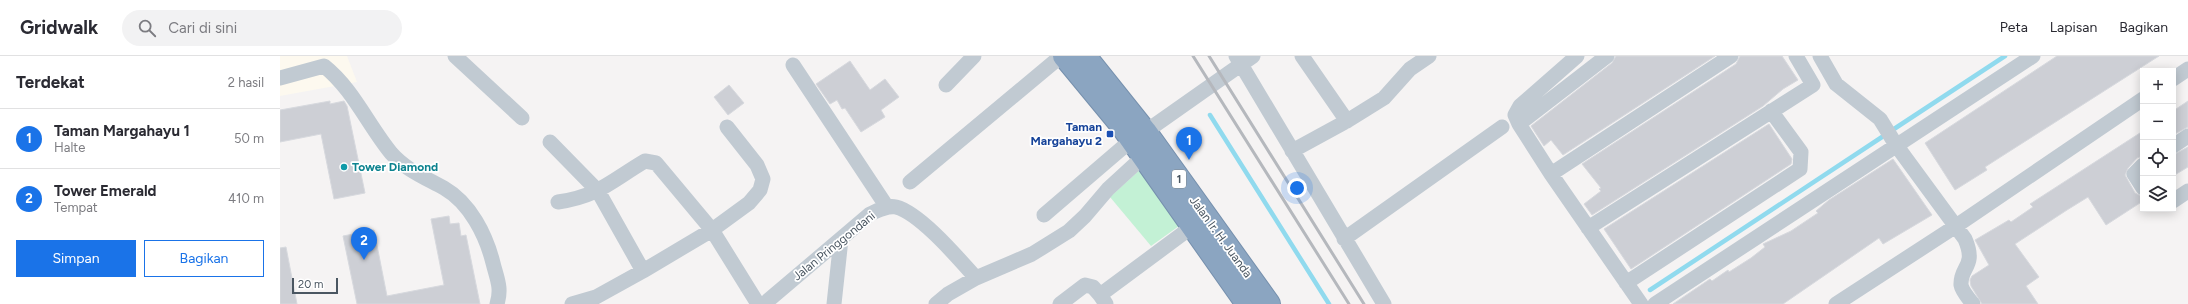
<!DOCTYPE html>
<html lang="id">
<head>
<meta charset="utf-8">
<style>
	:root { --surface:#fff; --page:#f2f2f3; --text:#2b2b33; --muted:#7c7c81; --line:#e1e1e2; --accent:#1a73e8 }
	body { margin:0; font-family:Figtree,sans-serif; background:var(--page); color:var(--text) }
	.controls { position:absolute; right:12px; top:12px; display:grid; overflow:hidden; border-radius:0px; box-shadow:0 2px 10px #0003 }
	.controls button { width:36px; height:36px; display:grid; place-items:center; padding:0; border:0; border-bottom:1px solid var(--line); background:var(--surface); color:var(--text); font:20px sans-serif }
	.scale { position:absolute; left:12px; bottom:10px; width:46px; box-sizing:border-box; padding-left:4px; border:2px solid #4a5661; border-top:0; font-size:11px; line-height:14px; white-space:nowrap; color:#4a5661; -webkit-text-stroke:3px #fff; paint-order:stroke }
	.you { position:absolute; left:1017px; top:132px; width:14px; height:14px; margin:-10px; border:3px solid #fff; border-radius:50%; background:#1a73e8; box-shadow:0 0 0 6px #1a73e833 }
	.badge { display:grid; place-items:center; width:26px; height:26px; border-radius:50%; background:var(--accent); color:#fff; font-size:13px; font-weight:700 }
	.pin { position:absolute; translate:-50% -33px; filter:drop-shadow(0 1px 2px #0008) }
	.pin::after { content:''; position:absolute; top:21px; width:14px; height:12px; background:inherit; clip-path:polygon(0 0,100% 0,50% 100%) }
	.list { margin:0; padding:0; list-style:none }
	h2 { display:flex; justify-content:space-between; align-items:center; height:52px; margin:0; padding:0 16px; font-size:17px }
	h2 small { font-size:13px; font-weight:400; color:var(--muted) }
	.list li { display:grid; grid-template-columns:26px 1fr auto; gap:12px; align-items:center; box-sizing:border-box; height:60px; padding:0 16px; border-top:1px solid var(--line) }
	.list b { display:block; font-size:15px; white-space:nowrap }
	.list p { margin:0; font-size:13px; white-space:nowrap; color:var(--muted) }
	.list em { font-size:13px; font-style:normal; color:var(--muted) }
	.actions { display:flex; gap:8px; padding:12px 16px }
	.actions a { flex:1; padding:9px 0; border:1px solid var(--accent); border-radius:0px; text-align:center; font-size:14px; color:var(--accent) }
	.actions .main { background:var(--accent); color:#fff }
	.icon { flex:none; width:22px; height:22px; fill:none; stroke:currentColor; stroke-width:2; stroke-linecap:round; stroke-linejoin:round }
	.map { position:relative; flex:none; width:1908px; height:248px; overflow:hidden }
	header { display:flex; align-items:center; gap:24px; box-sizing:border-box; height:56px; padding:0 20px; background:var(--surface); border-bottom:1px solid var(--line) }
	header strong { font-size:19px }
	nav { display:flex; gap:22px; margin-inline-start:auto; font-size:14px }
	.search { width:280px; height:36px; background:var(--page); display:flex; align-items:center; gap:10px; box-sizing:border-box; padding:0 14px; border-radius:22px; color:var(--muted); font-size:15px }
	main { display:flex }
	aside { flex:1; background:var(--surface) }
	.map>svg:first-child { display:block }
</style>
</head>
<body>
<header>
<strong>Gridwalk</strong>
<div class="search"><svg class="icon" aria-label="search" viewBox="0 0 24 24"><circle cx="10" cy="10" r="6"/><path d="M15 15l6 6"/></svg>Cari di sini</div>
<nav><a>Peta</a><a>Lapisan</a><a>Bagikan</a></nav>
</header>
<main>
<aside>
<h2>Terdekat<small>2 hasil</small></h2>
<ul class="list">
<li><span class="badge">1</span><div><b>Taman Margahayu 1</b><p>Halte</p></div><em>50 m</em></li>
<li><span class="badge">2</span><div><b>Tower Emerald</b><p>Tempat</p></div><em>410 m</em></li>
</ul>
<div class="actions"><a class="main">Simpan</a><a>Bagikan</a></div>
</aside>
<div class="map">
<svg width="1908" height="248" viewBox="0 0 1908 248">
	<rect width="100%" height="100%" fill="#f5f3f3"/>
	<!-- commercial -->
	<path fill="#fdf9ef" d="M0,0H67L77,26L0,40Z"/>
	<!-- green -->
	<path fill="#c3f1d5" d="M863,111L899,170L871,190L830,141Z"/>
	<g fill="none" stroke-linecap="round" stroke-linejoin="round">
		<!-- stream -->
		<path stroke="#90daee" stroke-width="4.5" d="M930,59L1049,248
			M1614,73L1725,0
			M1370,234L1602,81"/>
	</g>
	<!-- building -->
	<path fill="#cdcfd5" stroke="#d7d9de" d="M1336,0H1435L1283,99L1271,84L1264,90L1251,70L1332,7Z
		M1460,0H1502L1518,24L1503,33L1483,50L1312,159L1304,148L1321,135L1319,133L1321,132L1302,108L1456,8Z
		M1777,0H1879L1719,102L1705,111L1707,114L1675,134L1645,87Z
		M570,5L590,34L605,23L619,41L601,54L605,61L581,76L565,52L562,53L557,44L550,48L536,28Z
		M449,29L464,47L448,59L434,41Z
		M50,45V48L64,45L67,50L85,137L54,143L41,78L0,86V54Z
		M1908,45V71L1893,79V55Z
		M1489,68L1512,103L1511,108L1351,213L1324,173Z
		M1863,75V100L1857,102L1848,112L1845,119L1855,137L1863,141V145L1826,169L1808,141L1787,154L1735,188L1759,221L1746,230L1758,248H1702L1691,230L1690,224L1692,220L1709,209L1695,184L1729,164L1731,166L1753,151L1750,148Z
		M1908,91V111L1893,120V99Z
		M1613,103L1652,159L1603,188L1599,182L1503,248H1393L1430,223L1432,225L1448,214L1449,216L1471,202L1485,191L1483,188L1511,175L1538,157L1536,155L1549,144Z
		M169,160L170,168L179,167L181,180L186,179L200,248H77L63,180L94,174L107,240L164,229L151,163Z
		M6,191L17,248H0V192Z"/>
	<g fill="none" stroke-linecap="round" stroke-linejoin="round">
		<defs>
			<path id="highway" d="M784,0L841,69L967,248
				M805,0L865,75L989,248"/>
		</defs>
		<!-- highway casing -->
		<use href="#highway" stroke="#7690ad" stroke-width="24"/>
		<!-- minor -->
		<path stroke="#c1cad2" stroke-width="15" d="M175,0L242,62
			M956,0L1104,248
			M1022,0L1067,65
			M1327,0L1239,68L1271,118L1361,248
			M1540,0L1556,28L1600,63L1616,89L1685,183C1697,211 1680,210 1681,229C1682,235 1689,243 1693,248
			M513,9L607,151
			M0,22L44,10C73,33 88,69 111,97C126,114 144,121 164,132C190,147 206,179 213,207C217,223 222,232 217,248
			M1893,23L1908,13
			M666,29L694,0
			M1239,68L1235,59L1240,50L1297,0
			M270,86L318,135L363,215
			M1893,90L1908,80
			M1012,95L1067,65L1104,42L1130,13L1149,0
			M1863,109L1854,118L1863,132
			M1271,118L1451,0
			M630,126L774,6L784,0
			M1893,145L1908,135
			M278,146C319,140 331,125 365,105L376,107L432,174L478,248
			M764,159L841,93L973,0
			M1308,172L1533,29L1516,0
			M1064,183L1222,71
			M1346,227L1520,113L1521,96L1491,55
			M292,248L316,241L363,215L432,174L469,147L480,134L483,123L477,109L447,71
			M484,248L590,158C599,154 607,149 616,151C640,157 679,203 696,222
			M554,248L561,183
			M656,248L668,238L696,222L752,198L789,175L805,160L828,133L864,100
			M780,248L805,229L813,231L820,239
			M826,248L820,239L913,170
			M1375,248L1753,0
			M1556,248L1676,170L1863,43"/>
		<!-- highway -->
		<use href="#highway" stroke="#8ba5c1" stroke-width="22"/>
		<!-- rail -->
		<path stroke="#b5b8bd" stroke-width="3" d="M913,0L1069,248
			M929,0L1084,248"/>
	</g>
	<!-- markers -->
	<rect fill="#1a4fb4" stroke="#fff" stroke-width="1.5" x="826" y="74" width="8" height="8" rx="2"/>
	<circle fill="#0f9aa8" stroke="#fff" stroke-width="1.5" cx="64" cy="111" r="4"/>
	<g text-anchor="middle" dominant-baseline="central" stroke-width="3.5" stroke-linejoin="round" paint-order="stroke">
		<!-- shield labels -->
		<rect fill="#fff" stroke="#808990" stroke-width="1" x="892" y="114" width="14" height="18" rx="3"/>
		<g font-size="11" font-weight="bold" fill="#4a5661">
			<text x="899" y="123">1</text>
		</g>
		<!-- transit labels -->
		<g font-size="12" font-weight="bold" fill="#164399" stroke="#fff" text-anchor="end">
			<text x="822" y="71">Taman<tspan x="822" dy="14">Margahayu 2</tspan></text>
		</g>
		<!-- culture labels -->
		<g font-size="12" font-weight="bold" fill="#0d838f" stroke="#fff" text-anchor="start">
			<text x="72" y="111">Tower Diamond</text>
		</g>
		<!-- street labels -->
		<g font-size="12" fill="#4a5661" stroke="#fff">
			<text transform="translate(941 181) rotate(54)">Jalan Ir. H. Juanda</text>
			<text transform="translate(554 190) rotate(-39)">Jalan Pringgondani</text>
		</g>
	</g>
</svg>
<div class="controls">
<button>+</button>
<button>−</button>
<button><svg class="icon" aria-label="locate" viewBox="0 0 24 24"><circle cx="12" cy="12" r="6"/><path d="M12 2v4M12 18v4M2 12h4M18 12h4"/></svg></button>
<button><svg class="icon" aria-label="layers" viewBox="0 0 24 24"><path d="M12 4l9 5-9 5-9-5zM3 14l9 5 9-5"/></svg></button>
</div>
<div class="scale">20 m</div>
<div class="you"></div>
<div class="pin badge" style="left:909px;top:104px">1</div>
<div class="pin badge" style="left:84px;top:204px">2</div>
</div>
</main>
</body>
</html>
